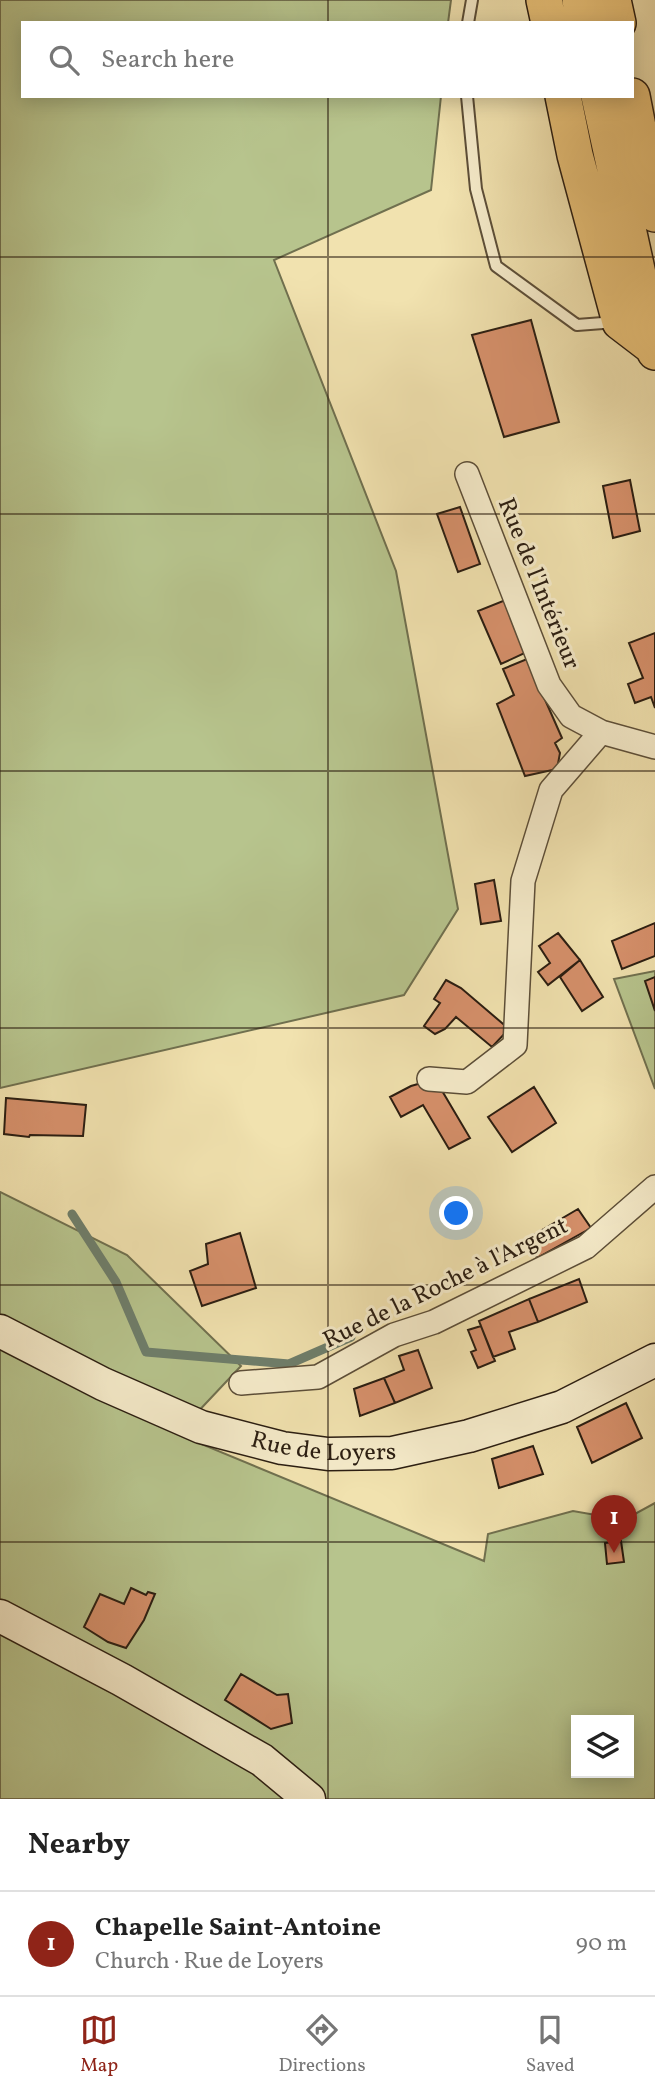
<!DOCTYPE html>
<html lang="en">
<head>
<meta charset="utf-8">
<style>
	:root { --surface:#fff; --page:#f6f6f6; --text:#222; --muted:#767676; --line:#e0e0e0; --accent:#8f2418 }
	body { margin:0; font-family:Vollkorn,serif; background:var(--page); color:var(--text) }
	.controls { position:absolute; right:21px; bottom:21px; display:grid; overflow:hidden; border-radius:0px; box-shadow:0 4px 18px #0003 }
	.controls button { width:63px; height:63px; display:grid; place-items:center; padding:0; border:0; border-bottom:2px solid var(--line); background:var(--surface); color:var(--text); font:35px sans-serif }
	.you { position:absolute; left:457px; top:1214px; width:24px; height:24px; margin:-18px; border:5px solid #fff; border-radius:50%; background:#1a73e8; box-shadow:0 0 0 10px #1a73e833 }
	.badge { display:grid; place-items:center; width:46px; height:46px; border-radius:50%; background:var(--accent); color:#fff; font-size:23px; font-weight:700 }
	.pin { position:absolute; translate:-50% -58px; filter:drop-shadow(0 2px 4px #0008) }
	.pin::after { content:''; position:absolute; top:37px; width:24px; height:21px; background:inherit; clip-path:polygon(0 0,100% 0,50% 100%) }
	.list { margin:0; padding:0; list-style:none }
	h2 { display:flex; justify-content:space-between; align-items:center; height:91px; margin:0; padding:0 28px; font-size:30px }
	h2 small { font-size:23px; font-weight:400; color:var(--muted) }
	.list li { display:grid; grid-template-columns:46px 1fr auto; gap:21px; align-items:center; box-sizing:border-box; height:105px; padding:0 28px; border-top:2px solid var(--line) }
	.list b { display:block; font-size:26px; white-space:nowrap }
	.list p { margin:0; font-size:23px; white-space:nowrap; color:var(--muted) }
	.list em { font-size:23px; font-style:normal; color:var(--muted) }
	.icon { flex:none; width:38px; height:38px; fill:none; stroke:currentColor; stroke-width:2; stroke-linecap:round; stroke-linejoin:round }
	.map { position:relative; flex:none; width:655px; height:1799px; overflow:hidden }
	.search { position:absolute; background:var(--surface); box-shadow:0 4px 18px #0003; left:21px; right:21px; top:21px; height:77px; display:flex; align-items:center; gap:18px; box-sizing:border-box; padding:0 24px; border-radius:0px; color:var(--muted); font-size:26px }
	.sheet { height:196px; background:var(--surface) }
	nav { display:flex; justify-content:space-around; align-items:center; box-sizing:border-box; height:98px; border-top:2px solid var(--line); background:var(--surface); font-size:19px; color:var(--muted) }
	nav a { display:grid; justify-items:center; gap:4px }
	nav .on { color:var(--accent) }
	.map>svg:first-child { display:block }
</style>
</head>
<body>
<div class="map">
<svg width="655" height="1799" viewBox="0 0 655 1799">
	<rect width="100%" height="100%" fill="#f1e2af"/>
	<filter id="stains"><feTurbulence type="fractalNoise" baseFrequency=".00286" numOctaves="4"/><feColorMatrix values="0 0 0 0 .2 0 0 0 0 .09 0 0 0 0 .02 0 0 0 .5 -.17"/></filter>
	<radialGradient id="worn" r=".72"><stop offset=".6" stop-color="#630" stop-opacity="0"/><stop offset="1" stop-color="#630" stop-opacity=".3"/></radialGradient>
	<!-- green -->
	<path fill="#b7c48d" stroke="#70704f" stroke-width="2" fill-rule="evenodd" d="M0,0H451L448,23H23V96H441L431,190L274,260L396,571L458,909L404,995L0,1088Z
		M655,971V1089L614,979Z
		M0,1192L127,1255L241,1366L177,1434L484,1561L488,1534L573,1511L624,1520L655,1503V1799H0ZM576,1720H629V1773H576Z"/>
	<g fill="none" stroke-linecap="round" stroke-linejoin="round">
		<!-- stream -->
		<path stroke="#6e7e6b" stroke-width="9" d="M72,1214L116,1282L146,1352L289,1364L351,1337"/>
	</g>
	<!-- building -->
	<path fill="#d6906b" stroke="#2a1d11" stroke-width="2" d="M531,320L559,422L504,437L472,335Z
		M630,480L640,531L613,538L603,486Z
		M460,507L480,564L458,572L437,514Z
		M508,599L529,651L501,664L478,611Z
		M655,633V708L651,697L635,703L628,684L643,678L629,643Z
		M527,659L562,738L555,743L560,753L557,769L525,776L497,704L514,695L503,669Z
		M494,880L501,921L481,924L475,884Z
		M655,923V956L622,969L612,941Z
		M558,933L580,960L548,985L538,972L550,963L539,946Z
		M580,960L603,997L582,1011L560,977Z
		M655,977V1011L645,981Z
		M446,980L461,988L509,1029L492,1047L456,1017L445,1029L435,1034L424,1026L440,1003L434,999Z
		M425,1082L438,1084L470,1138L449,1149L423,1105L401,1117L390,1097L411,1086Z
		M534,1087L556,1123L512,1152L488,1117Z
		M6,1098L86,1105L83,1136L30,1135L29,1137L4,1134Z
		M578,1209L591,1228L537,1258L527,1239Z
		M240,1233L256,1288L202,1306L190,1271L208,1264L206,1244Z
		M579,1279L587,1302L538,1322L529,1299Z
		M529,1299L538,1322L509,1332L515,1349L493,1357L479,1321Z
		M481,1326L495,1361L478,1368L471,1352L476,1350L468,1330Z
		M418,1350L432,1388L395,1403L384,1378L404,1370L399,1356Z
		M384,1378L395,1403L360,1416L354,1389Z
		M626,1403L642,1438L592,1463L577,1427Z
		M533,1446L543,1474L499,1488L492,1459Z
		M621,1541L624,1562L607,1564L605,1543Z
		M131,1588L146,1595L148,1592L155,1594L144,1620L126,1648L108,1642L84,1627L100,1594L124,1604Z
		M241,1674L277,1695L288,1694L292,1723L271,1729L225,1700Z"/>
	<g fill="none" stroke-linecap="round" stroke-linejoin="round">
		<defs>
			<path id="lane" d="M468,23L472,0
				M467,96L476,189L496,266L577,325L616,322"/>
			<path id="street" d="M467,474L549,685L571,716L601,732L655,747
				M429,1079L467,1082L515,1045L523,881L551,790L601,732
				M241,1383L318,1377L394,1335L434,1322L586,1247L655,1187"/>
			<g id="secondary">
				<path id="s1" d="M0,1331L103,1384L201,1427L282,1448L328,1454L392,1453L469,1436L562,1407L655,1360"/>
				<path d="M0,1616L122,1680L262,1760L309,1799"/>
			</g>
			<path id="primary" d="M544,0L549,23
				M580,0L584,23
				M613,0L618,23
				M563,96L575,155L620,322L654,348
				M599,96L655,352
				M632,96L655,214"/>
		</defs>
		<!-- lane casing -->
		<use href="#lane" stroke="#5c4e38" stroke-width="14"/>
		<!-- street casing -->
		<use href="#street" stroke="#5c4e38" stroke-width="26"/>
		<!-- secondary casing -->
		<use href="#secondary" stroke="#2a1d11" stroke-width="35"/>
		<!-- primary casing -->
		<use href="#primary" stroke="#2a1d11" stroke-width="38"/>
		<!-- lane -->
		<use href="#lane" stroke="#f6eccb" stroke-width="10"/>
		<!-- street -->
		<use href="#street" stroke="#f6eccb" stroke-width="23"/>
		<!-- secondary -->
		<use href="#secondary" stroke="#f6eccb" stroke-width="32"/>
		<!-- primary -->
		<use href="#primary" stroke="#e8c178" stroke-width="35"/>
	</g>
	<!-- grid -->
	<path fill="none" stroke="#2a1d11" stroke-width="2" stroke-opacity="0.55" d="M328,0V23M328,96V1799M0,257H655M0,514H655M0,771H655M0,1028H655M0,1285H655M0,1542H655"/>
	<g text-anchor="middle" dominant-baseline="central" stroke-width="6" stroke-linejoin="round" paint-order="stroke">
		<!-- street labels -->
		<g font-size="24" fill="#2a1d11" stroke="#f6eccb">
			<text transform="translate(538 584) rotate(68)">Rue de l'Intérieur</text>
			<text transform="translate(446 1284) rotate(-26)">Rue de la Roche à l'Argent</text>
			<text stroke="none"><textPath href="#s1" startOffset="348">Rue de Loyers</textPath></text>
		</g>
	</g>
	<rect width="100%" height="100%" filter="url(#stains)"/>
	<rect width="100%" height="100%" fill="url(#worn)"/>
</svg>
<div class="controls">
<button><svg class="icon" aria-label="layers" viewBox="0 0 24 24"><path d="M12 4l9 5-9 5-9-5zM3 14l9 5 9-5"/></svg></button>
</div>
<div class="you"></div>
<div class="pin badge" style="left:614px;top:1553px">1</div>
<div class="search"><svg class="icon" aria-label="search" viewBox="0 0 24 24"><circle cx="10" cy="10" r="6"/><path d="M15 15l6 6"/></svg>Search here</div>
</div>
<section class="sheet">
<h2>Nearby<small></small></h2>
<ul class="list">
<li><span class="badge">1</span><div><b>Chapelle Saint-Antoine</b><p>Church · Rue de Loyers</p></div><em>90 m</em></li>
</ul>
</section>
<nav>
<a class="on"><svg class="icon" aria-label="map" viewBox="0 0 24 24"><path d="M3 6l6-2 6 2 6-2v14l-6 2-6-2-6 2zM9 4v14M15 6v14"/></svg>Map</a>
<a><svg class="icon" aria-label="directions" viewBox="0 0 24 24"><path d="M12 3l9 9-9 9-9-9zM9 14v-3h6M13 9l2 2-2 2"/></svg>Directions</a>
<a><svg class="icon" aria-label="saved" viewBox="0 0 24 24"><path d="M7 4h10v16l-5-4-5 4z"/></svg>Saved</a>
</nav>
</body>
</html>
